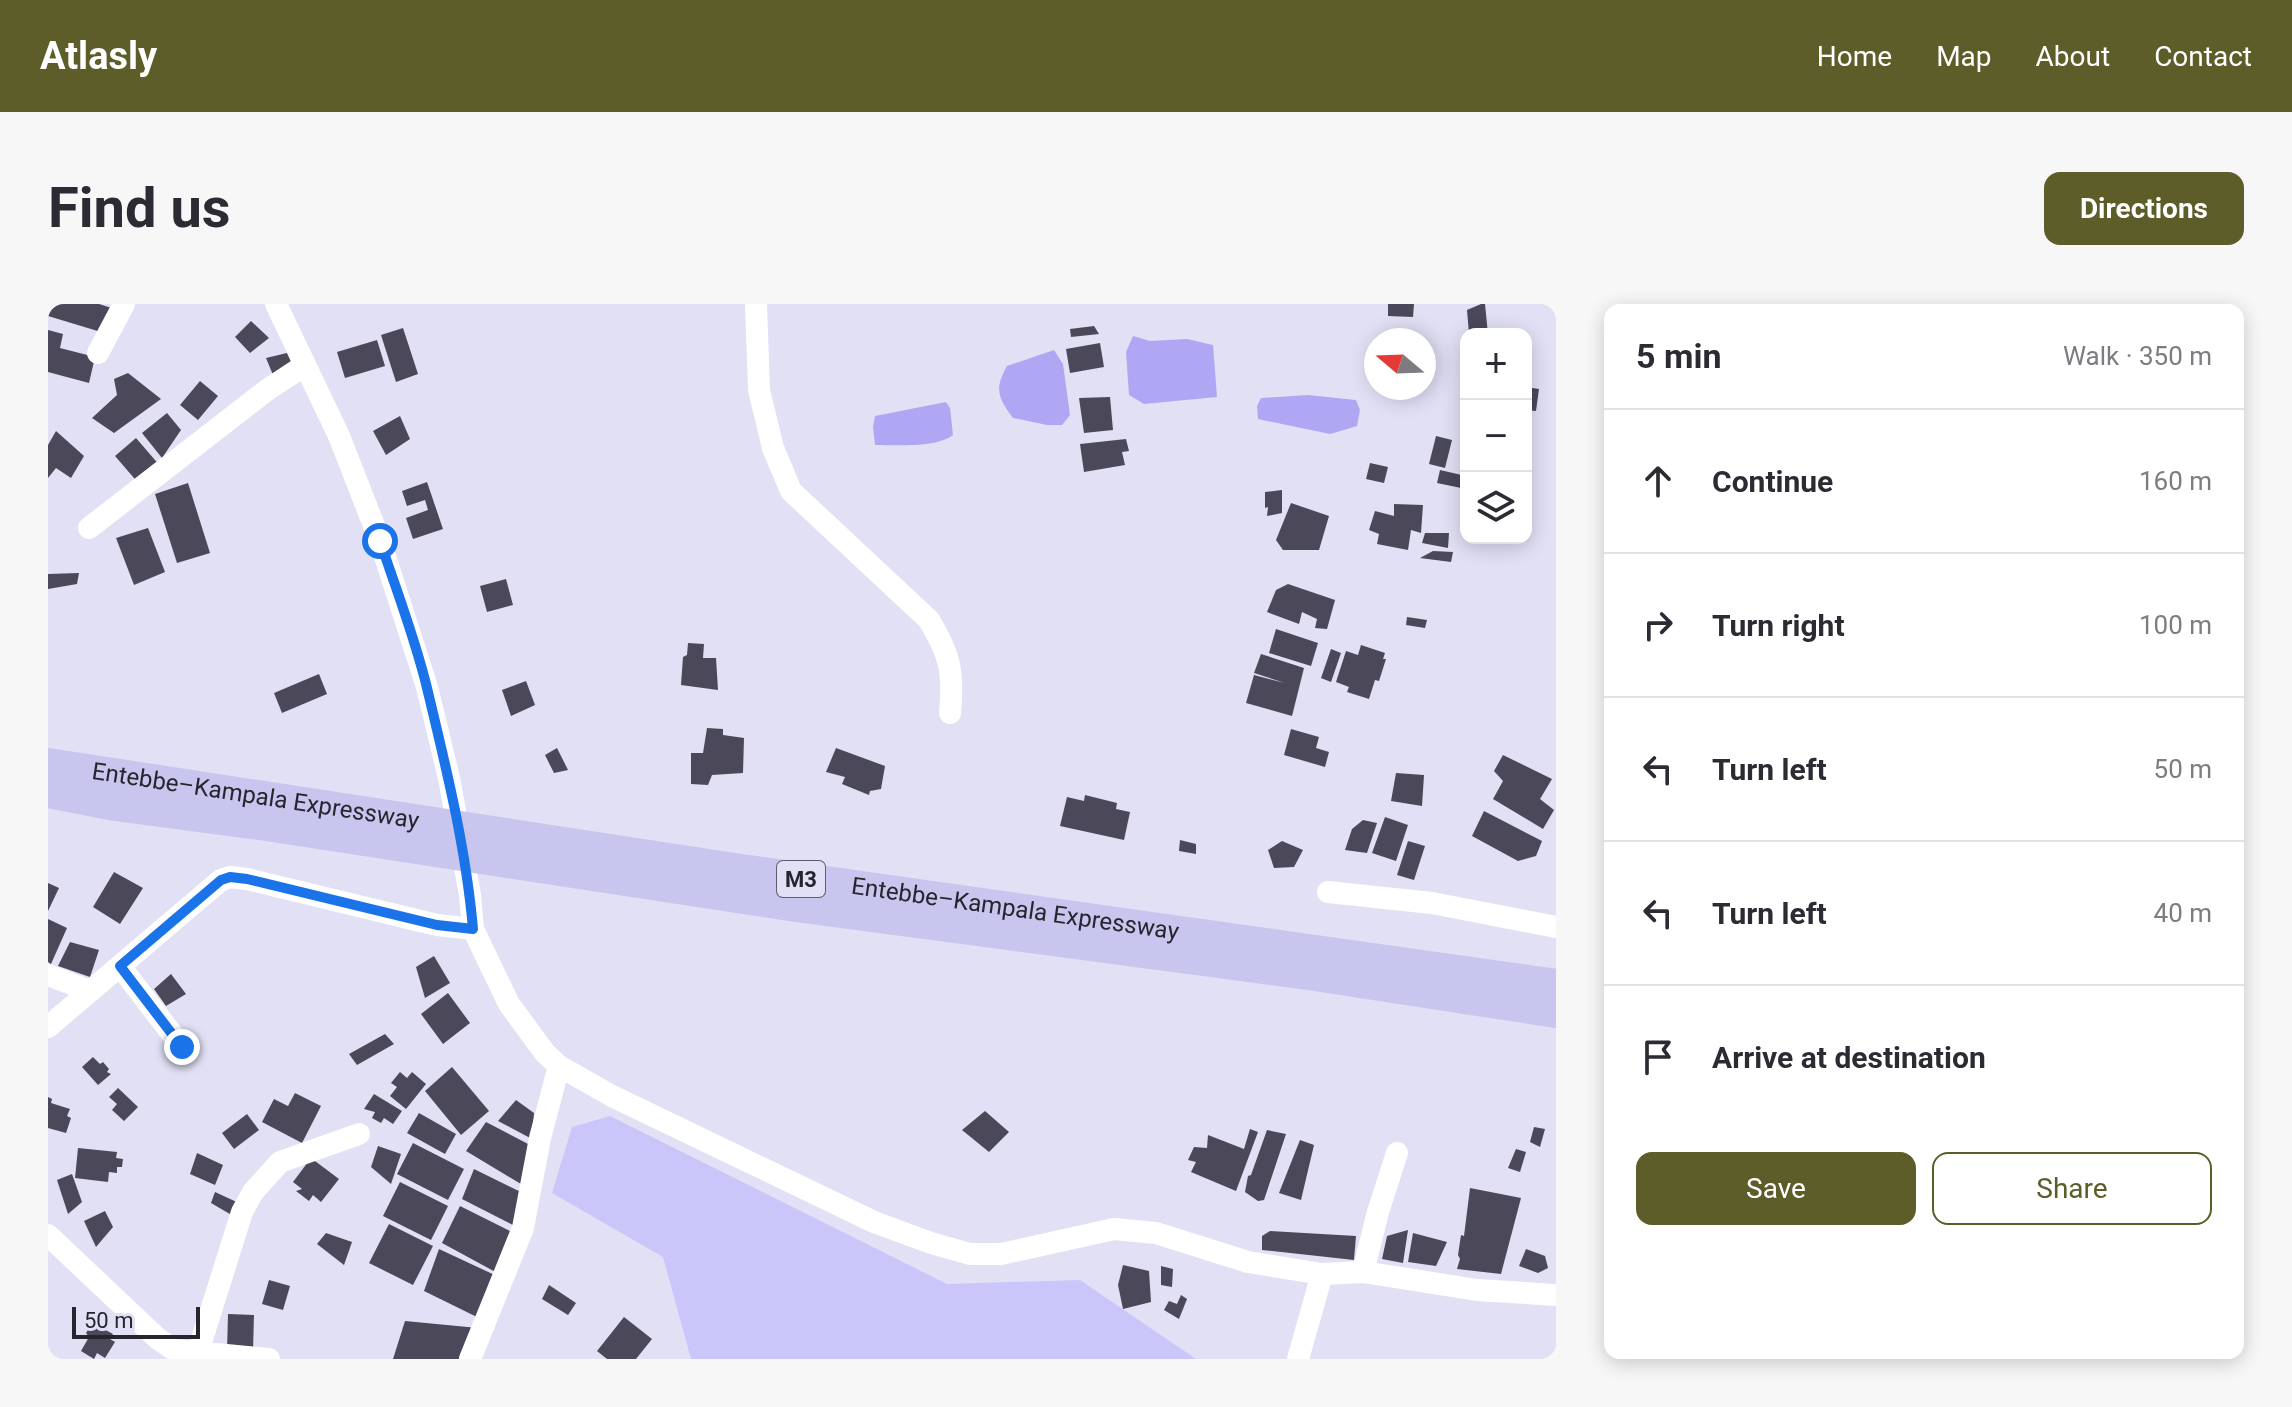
<!DOCTYPE html>
<html lang="en">
<head>
<meta charset="utf-8">
<style>
	:root { --surface:#fff; --page:#f7f7f7; --text:#2b2b33; --muted:#7c7c81; --line:#e1e1e2; --accent:#5d5d2a }
	body { margin:0; font-family:Roboto,sans-serif; background:var(--page); color:var(--text) }
	.controls { position:absolute; right:24px; top:24px; display:grid; overflow:hidden; border-radius:16px; box-shadow:0 4px 20px #0003 }
	.controls button { width:72px; height:72px; display:grid; place-items:center; padding:0; border:0; border-bottom:2px solid var(--line); background:var(--surface); color:var(--text); font:40px sans-serif }
	.compass { position:absolute; left:1316px; top:24px; width:72px; height:72px; border-radius:50%; background:var(--surface); box-shadow:0 4px 20px #0003; rotate:289deg }
	.scale { position:absolute; left:24px; bottom:20px; width:128px; box-sizing:border-box; padding-left:8px; border:4px solid #26252d; border-top:0; font-size:22px; line-height:28px; white-space:nowrap; color:#26252d; -webkit-text-stroke:6px #e1e0f5; paint-order:stroke }
	.stop { position:absolute; width:24px; height:24px; margin:-18px; border:6px solid #1a73e8; border-radius:50%; background:#fff }
	.stop.end { background:#1a73e8; border-color:#fff; box-shadow:0 2px 8px #0008 }
	.list { margin:0; padding:0; list-style:none }
	h2 { display:flex; justify-content:space-between; align-items:center; height:104px; margin:0; padding:0 32px; font-size:34px }
	h2 small { font-size:26px; font-weight:400; color:var(--muted) }
	.list li { display:grid; grid-template-columns:52px 1fr auto; gap:24px; align-items:center; box-sizing:border-box; height:144px; padding:0 32px; border-top:2px solid var(--line) }
	.list b { display:block; font-size:30px; white-space:nowrap }
	.list em { font-size:26px; font-style:normal; color:var(--muted) }
	.actions { display:flex; gap:16px; padding:24px 32px }
	.actions a { flex:1; padding:18px 0; border:2px solid var(--accent); border-radius:16px; text-align:center; font-size:28px; color:var(--accent) }
	.actions .main { background:var(--accent); color:#fff }
	.icon { flex:none; width:44px; height:44px; fill:none; stroke:currentColor; stroke-width:2; stroke-linecap:round; stroke-linejoin:round }
	.map { position:relative; flex:none; width:1508px; height:1055px; overflow:hidden; border-radius:16px }
	header { display:flex; align-items:center; gap:48px; box-sizing:border-box; height:112px; padding:0 40px; background:var(--accent); color:#fff }
	header strong { font-size:38px }
	nav { display:flex; gap:44px; margin-inline-start:auto; font-size:28px }
	.intro { display:flex; align-items:center; justify-content:space-between; box-sizing:border-box; height:192px; padding:0 48px }
	h1 { margin:0; font-size:56px }
	.button { padding:20px 36px; border-radius:16px; background:var(--accent); color:#fff; font-size:28px; font-weight:700 }
	main { display:flex; gap:48px; padding:0 48px }
	aside { flex:1; background:var(--surface); border-radius:16px; box-shadow:0 4px 20px #0003 }
	.map>svg:first-child { display:block }
</style>
</head>
<body>
<header>
<strong>Atlasly</strong>
<nav><a>Home</a><a>Map</a><a>About</a><a>Contact</a></nav>
</header>
<div class="intro"><h1>Find us</h1><a class="button">Directions</a></div>
<main>
<div class="map">
<svg width="1508" height="1055" viewBox="0 0 1508 1055">
	<rect width="100%" height="100%" fill="#e1e0f5"/>
	<!-- green -->
	<path fill="#cac6f9" d="M562,812L899,980L1032,976L1148,1055H643L615,953L504,889L524,823Z"/>
	<!-- water -->
	<path fill="#afa7f3" d="M1085,32L1102,37L1139,35L1165,41L1169,93L1096,100L1081,91L1078,48Z
		M1006,46L1015,60L1022,111L1014,121H999L965,114C950,94 946,85 959,62Z
		M1260,91L1308,96L1312,106L1309,122L1282,130L1210,115L1209,102L1213,94Z
		M898,98L902,104L905,131C888,144 848,141 827,141L825,122L827,112Z"/>
	<!-- building -->
	<path fill="#4a4859" d="M3,0H51L67,5L53,28L0,12Z
		M1340,0H1366L1365,13L1340,12Z
		M1433,0H1437L1440,30H1421L1419,6Z
		M203,17L221,34L202,49L187,33Z
		M1046,22L1051,30L1023,33L1022,25Z
		M355,24L370,70L348,78L333,31Z
		M0,26L15,30L12,44L47,53L41,79L0,68Z
		M329,36L337,62L297,74L289,48Z
		M1052,39L1056,63L1022,69L1018,45Z
		M239,49L245,62L225,71L218,54Z
		M80,69L113,95L66,129L44,114L69,91L66,75Z
		M152,77L170,92L150,116L132,101Z
		M1478,83L1491,85L1488,107L1478,106Z
		M1062,93L1065,126L1036,129L1031,94Z
		M119,109L133,126L114,154L94,129Z
		M352,112L362,135L338,151L325,127Z
		M8,127L36,152L23,174L8,164L0,174V141Z
		M1388,132L1404,136L1397,164L1381,160Z
		M88,134L113,163L92,181L67,152Z
		M1078,135L1081,147L1074,148L1077,161L1036,168L1032,140Z
		M1322,159L1340,163L1336,179L1318,175Z
		M1392,166L1418,172V185L1389,179Z
		M379,178L395,225L365,235L358,214L380,206L377,196L359,202L354,187Z
		M140,179L162,249L129,259L107,190Z
		M1234,186V209L1219,212L1220,203L1217,204V188Z
		M1243,199L1281,212L1271,246H1235L1228,236Z
		M1346,200L1375,201L1373,229L1363,226L1360,246L1329,240L1331,230L1321,226L1327,207L1346,212Z
		M100,224L117,268L86,281L68,234Z
		M1377,229H1401L1400,244L1374,239Z
		M1385,247L1405,248L1403,258L1372,254Z
		M31,269L29,280L0,285V270Z
		M458,275L465,301L439,308L432,282Z
		M1240,280L1287,296L1279,325L1267,324L1269,315L1254,308L1251,320L1219,308L1228,286Z
		M1359,313L1379,316L1377,324L1358,321Z
		M1228,325L1270,339L1263,362L1221,349Z
		M640,339L656,340L655,354H668L670,386L633,381L635,353L639,351Z
		M1313,341L1337,349L1335,355H1338L1331,377L1327,376L1321,395L1299,388L1301,383L1288,378L1298,347L1310,351Z
		M1283,345L1293,349L1283,378L1273,374Z
		M1213,350L1256,364L1244,412L1198,399L1206,371L1237,379L1206,369Z
		M271,370L279,390L234,409L226,389Z
		M478,377L487,401L463,412L454,386Z
		M659,424L675,425V431L696,434L695,469L664,471L660,481L643,480V449H655Z
		M1243,425L1271,433L1268,444L1281,448L1277,463L1236,451Z
		M509,444L520,466L506,469L497,451Z
		M788,444L837,462L833,485L822,487L821,491L794,480L797,473L778,468Z
		M1455,451L1504,475L1492,495L1506,506L1495,525L1445,495L1455,477L1446,467Z
		M1348,469L1376,471L1374,502L1343,497Z
		M1037,491L1069,499L1068,505L1082,508L1076,536L1012,522L1019,493L1036,497Z
		M1436,507L1494,537L1488,552L1470,557L1424,532Z
		M1337,513L1360,521L1348,557L1324,549Z
		M1315,516L1329,519L1319,549L1297,546L1304,525Z
		M1132,536L1148,540V550L1131,547Z
		M1234,537L1255,546L1246,563L1226,564L1220,546Z
		M1360,537L1377,542L1366,576L1349,571Z
		M66,568L95,584L72,620L45,603Z
		M0,579L11,584L0,607Z
		M0,615L19,624L3,660L0,658Z
		M22,638L51,646L42,673L10,662Z
		M386,652L402,679L377,694L368,663Z
		M123,670L138,690L118,702L106,685Z
		M400,689L422,719L395,740L373,710Z
		M337,730L346,740L309,761L301,750Z
		M45,753L52,760L55,758L61,765L59,768L63,770L50,781L34,763Z
		M404,763L441,807L413,831L377,787Z
		M352,768L359,774L364,768L378,780L358,805L342,792L349,783L343,779Z
		M70,784L90,803L76,817L64,806L69,800L61,793Z
		M247,789L273,802L254,839L214,818L226,795L240,802Z
		M326,790L354,807L345,820L336,814L333,819L324,814L327,808L316,805Z
		M0,793L4,795L3,799L22,805L19,812L23,814L18,829L0,824Z
		M468,796L486,809L484,835L450,817Z
		M937,807L961,828L941,848L914,826Z
		M371,809L408,830L397,850L359,829Z
		M199,810L211,826L186,845L174,829Z
		M438,818L482,841L478,883L418,847Z
		M1486,823L1497,825L1492,843L1482,838Z
		M1202,825L1210,828L1188,887L1143,868L1148,858L1140,856L1146,843L1159,844L1160,831L1196,845Z
		M1219,826L1238,830L1216,896L1210,897L1197,888L1200,872L1203,871Z
		M1252,836L1266,841L1253,896L1231,889Z
		M365,839L416,865L400,896L349,870Z
		M330,842L353,850L343,880L323,863Z
		M30,844L69,848L68,854L75,855L74,863H69V869L61,868L60,878L27,874Z
		M1468,845L1478,848L1472,868L1460,864Z
		M149,849L175,861L167,881L142,870Z
		M263,854L291,875L273,898L265,891L261,897L248,887L254,885L245,878Z
		M426,865L477,890L471,924L414,895Z
		M24,870L34,898L20,910L9,876Z
		M352,878L400,902L383,936L335,912Z
		M1422,884L1473,894L1453,970L1409,965L1412,955L1410,951L1413,931L1416,932Z
		M167,888L193,900L187,913L163,899Z
		M412,902L468,930L453,971L394,939Z
		M57,907L65,923L48,943L36,917Z
		M341,920L385,942L365,981L321,959Z
		M1360,926L1355,959L1334,955L1339,932Z
		M1222,927L1308,932L1306,956L1214,946V932Z
		M278,929L304,938L296,961L269,940Z
		M1365,929L1399,938L1388,962L1360,958Z
		M391,945L451,973L433,1015L376,987Z
		M1478,945L1497,952L1500,964L1490,969L1471,962Z
		M1075,961L1101,967L1103,998L1075,1005L1070,981Z
		M1113,962L1125,965L1124,983L1113,981Z
		M221,976L242,982L235,1006L214,1000Z
		M501,981L528,999L520,1011L494,995Z
		M1133,991L1139,995L1131,1015L1116,1006L1121,997L1129,1000Z
		M180,1010L206,1011L205,1047H179Z
		M49,1011L58,1017L54,1024L65,1030L62,1035L67,1038L57,1054L49,1049L46,1055L33,1047L41,1033L38,1029Z
		M576,1013L604,1035L588,1055H559L549,1047Z
		M357,1017L430,1024L416,1055H345Z"/>
	<g fill="none" stroke-linecap="round" stroke-linejoin="round">
		<!-- minor -->
		<path stroke="#fff" stroke-width="22" d="M228,0L291,132L332,237L379,383L401,474L422,591L425,625
			M708,0L711,86L725,144L743,187L881,316C902,351 906,368 902,409
			M50,49L76,0
			M41,224L219,86L257,61
			M1280,588L1384,599L1508,623
			M72,662L134,743
			M0,671L42,687
			M0,723L173,576L182,573L199,575L389,621L425,625L461,700L497,749L511,762L564,792L826,918L883,939L922,950H953L1066,925L1108,929L1200,958L1274,970L1315,968L1429,986L1508,991
			M0,931L109,1034L126,1046L221,1055
			M1315,968L1330,908L1349,849
			M150,1048L194,908L205,888L232,858L311,830
			M422,1055L475,924L492,834L511,762
			M1250,1055L1274,970"/>
		<!-- highway -->
		<g stroke="#c8c5ee" stroke-width="32">
			<path id="s1" d="M0,460L693,566L1508,681"/>
			<path d="M0,488L67,501L218,521L748,602L1260,670L1508,708"/>
		</g>
	</g>
	<g fill="none" stroke-linecap="round" stroke-linejoin="round">
		<!-- route -->
		<path stroke="#1a73e8" stroke-width="10" d="M134,743L72,662L173,576L182,573L199,575L389,621L425,625C418,544 398,463 379,384C367,334 348,285 332,237"/>
	</g>
	<g text-anchor="middle" dominant-baseline="central" stroke-width="8" stroke-linejoin="round" paint-order="stroke">
		<!-- shield labels -->
		<rect fill="#e1e0f5" stroke="#5e5d69" stroke-width="2" x="729" y="557" width="48" height="36" rx="6"/>
		<g font-size="22" font-weight="bold" fill="#26252d">
			<text x="753" y="575">M3</text>
		</g>
		<!-- street labels -->
		<g font-size="24" fill="#26252d" stroke="#e1e0f5">
			<text stroke="none"><textPath href="#s1" startOffset="210">Entebbe–Kampala Expressway</textPath></text>
			<text stroke="none"><textPath href="#s1" startOffset="978">Entebbe–Kampala Expressway</textPath></text>
		</g>
	</g>
</svg>
<div class="controls">
<button>+</button>
<button>−</button>
<button><svg class="icon" aria-label="layers" viewBox="0 0 24 24"><path d="M12 4l9 5-9 5-9-5zM3 14l9 5 9-5"/></svg></button>
</div>
<svg class="compass" viewBox="-18 -18 36 36"><path d="M0-13l5 13h-10z" fill="#e53935"/><path d="M0 13l5-13h-10z" fill="#7c7c81"/></svg>
<div class="scale">50 m</div>
<div class="stop" style="left:332px;top:237px"></div>
<div class="stop end" style="left:134px;top:743px"></div>
</div>
<aside>
<h2>5 min<small>Walk · 350 m</small></h2>
<ul class="list">
<li><svg class="icon" aria-label="ahead" viewBox="0 0 24 24"><path d="M12 20V5M6 11l6-6 6 6"/></svg><div><b>Continue</b></div><em>160 m</em></li>
<li><svg class="icon" aria-label="right" viewBox="0 0 24 24"><path d="M7 20v-9h11M14 6l5 5-5 5"/></svg><div><b>Turn right</b></div><em>100 m</em></li>
<li><svg class="icon" aria-label="left" viewBox="0 0 24 24"><path d="M17 20v-9H6M10 6l-5 5 5 5"/></svg><div><b>Turn left</b></div><em>50 m</em></li>
<li><svg class="icon" aria-label="left" viewBox="0 0 24 24"><path d="M17 20v-9H6M10 6l-5 5 5 5"/></svg><div><b>Turn left</b></div><em>40 m</em></li>
<li><svg class="icon" aria-label="arrive" viewBox="0 0 24 24"><path d="M6 21V4h12l-3 4 3 4H6"/></svg><div><b>Arrive at destination</b></div></li>
</ul>
<div class="actions"><a class="main">Save</a><a>Share</a></div>
</aside>
</main>
</body>
</html>
